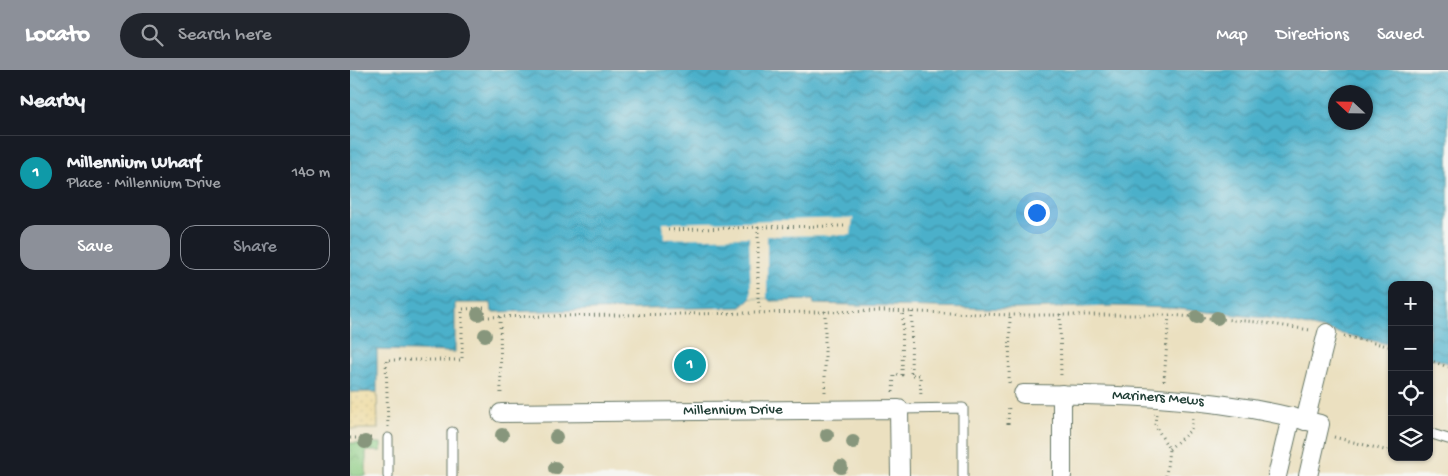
<!DOCTYPE html>
<html lang="en">
<head>
<meta charset="utf-8">
<style>
	:root { --surface:#171b24; --page:#20242c; --text:#f1f3f6; --muted:#9ea1a6; --line:#363941; --accent:#8c9099 }
	body { margin:0; font-family:"Gochi Hand",sans-serif; background:var(--page); color:var(--text) }
	.controls { position:absolute; right:15px; bottom:15px; display:grid; overflow:hidden; border-radius:10px; box-shadow:0 1px 4px #0004 }
	.controls button { width:45px; height:45px; display:grid; place-items:center; padding:0; border:0; border-bottom:1px solid var(--line); background:var(--surface); color:var(--text); font:25px sans-serif }
	.compass { position:absolute; left:978px; top:15px; width:45px; height:45px; border-radius:50%; background:var(--surface); box-shadow:0 1px 4px #0004; rotate:292deg }
	.you { position:absolute; left:686px; top:142px; width:18px; height:18px; margin:-12px; border:4px solid #fff; border-radius:50%; background:#1a73e8; box-shadow:0 0 0 8px #1a73e833 }
	.badge { display:grid; place-items:center; width:32px; height:32px; border-radius:50%; background:var(--accent); color:#fff; font-size:16px; font-weight:700 }
	.pin { position:absolute; translate:-50% -50%; border:2px solid #fff; box-shadow:0 1px 5px #0006 }
	.list { margin:0; padding:0; list-style:none }
	h2 { display:flex; justify-content:space-between; align-items:center; height:65px; margin:0; padding:0 20px; font-size:21px }
	h2 small { font-size:16px; font-weight:400; color:var(--muted) }
	.list li { display:grid; grid-template-columns:32px 1fr auto; gap:15px; align-items:center; box-sizing:border-box; height:75px; padding:0 20px; border-top:1px solid var(--line) }
	.list b { display:block; font-size:19px; white-space:nowrap }
	.list p { margin:0; font-size:16px; white-space:nowrap; color:var(--muted) }
	.list em { font-size:16px; font-style:normal; color:var(--muted) }
	.actions { display:flex; gap:10px; padding:15px 20px }
	.actions a { flex:1; padding:11px 0; border:1px solid var(--accent); border-radius:15px; text-align:center; font-size:18px; color:var(--accent) }
	.actions .main { background:var(--accent); color:#fff }
	.icon { flex:none; width:28px; height:28px; fill:none; stroke:currentColor; stroke-width:2; stroke-linecap:round; stroke-linejoin:round }
	.map { position:relative; flex:none; width:1098px; height:406px; overflow:hidden }
	header { display:flex; align-items:center; gap:30px; box-sizing:border-box; height:70px; padding:0 25px; background:var(--accent); color:#fff }
	header strong { font-size:24px }
	nav { display:flex; gap:28px; margin-inline-start:auto; font-size:18px }
	.search { width:350px; height:45px; background:var(--page); display:flex; align-items:center; gap:12px; box-sizing:border-box; padding:0 18px; border-radius:28px; color:var(--muted); font-size:19px }
	main { display:flex }
	aside { flex:1; background:var(--surface) }
	.map>svg:first-child { display:block }
</style>
</head>
<body>
<header>
<strong>Locato</strong>
<div class="search"><svg class="icon" aria-label="search" viewBox="0 0 24 24"><circle cx="10" cy="10" r="6"/><path d="M15 15l6 6"/></svg>Search here</div>
<nav><a>Map</a><a>Directions</a><a>Saved</a></nav>
</header>
<main>
<aside>
<h2>Nearby<small></small></h2>
<ul class="list">
<li><span class="badge" style="background:#0f9aa8">1</span><div><b>Millennium Wharf</b><p>Place · Millennium Drive</p></div><em>140 m</em></li>
</ul>
<div class="actions"><a class="main">Save</a><a>Share</a></div>
</aside>
<div class="map">
<svg width="1098" height="406" viewBox="0 0 1098 406">
	<defs>
		<pattern id="sand-dots" width="8" height="8" patternUnits="userSpaceOnUse" patternTransform="scale(1.25)"><rect width="8" height="8" fill="#eeda9e"/><path d="M2 2h.1M6 6h.1" fill="none" stroke="#ccbc89" stroke-width="1.8" stroke-linecap="round"/></pattern>
		<pattern id="park-crowns" width="20" height="18" patternUnits="userSpaceOnUse" patternTransform="scale(1.25)"><rect width="20" height="18" fill="#8dcc83"/><path d="M2 6a3 3 0 1 1 6 0M12 15a3 3 0 1 1 6 0" fill="none" stroke="#73a76c"/></pattern>
		<pattern id="water-waves" width="16" height="10" patternUnits="userSpaceOnUse" patternTransform="scale(1.25)"><rect width="16" height="10" fill="#4bb0ca"/><path d="M0 5q4-4 8 0t8 0" fill="none" stroke="#3e90a5"/></pattern>
	</defs>
	<rect width="100%" height="100%" fill="#f6f6f2"/>
	<filter id="ink" filterUnits="userSpaceOnUse"><feTurbulence type="fractalNoise" baseFrequency=".02" numOctaves="2"/><feDisplacementMap in="SourceGraphic" scale="10" xChannelSelector="R" yChannelSelector="G"/><feConvolveMatrix kernelMatrix="1 2 1 2 8 2 1 2 1" color-interpolation-filters="sRGB"/></filter>
	<filter id="wash" filterUnits="userSpaceOnUse"><feTurbulence type="fractalNoise" baseFrequency=".0096" numOctaves="4" result="noise"/><feDisplacementMap in="SourceGraphic" scale="20" xChannelSelector="R" yChannelSelector="G"/><feGaussianBlur stdDeviation="1.12" result="paint"/><feColorMatrix in="noise" values="0 0 0 0 0 0 0 0 0 0 0 0 0 0 0 0 0 1.4 0 .05"/><feComposite in="paint" operator="in"/></filter>
	<g filter="url(#wash)">
		<rect width="100%" height="100%" fill="#ebe0c0"/>
		<!-- sand -->
		<path fill="url(#sand-dots)" stroke="#868c69" d="M0,322H27L28,359H0Z"/>
		<!-- park -->
		<path fill="url(#park-crowns)" stroke="#56845c" d="M0,373H31V381H16V406H0Z"/>
		<!-- water -->
		<path fill="url(#water-waves)" stroke="#35767f" fill-rule="evenodd" d="M0,0H1098V293L1079,287V215H1042V275L926,249L820,238L764,236L666,239L464,234L463,230L420,231L417,228H401L391,237L142,242L141,233H105V282L27,280V322H0ZM986,22H1016V52H986Z"/>
		<!-- pier -->
		<path fill="#ebe0c0" d="M503,148L501,165L417,166V228H401L399,167L314,169L313,153Z"/>
	</g>
	<g filter="url(#ink)">
		<g fill="none" stroke-linecap="round" stroke-linejoin="round">
			<defs>
				<path id="lane" d="M549,339L613,338V406
					M102,362V406
					M1079,363L1098,369
					M38,368V406"/>
				<g id="street">
					<path id="s1" d="M673,324C764,325 852,326 941,347"/>
					<path d="M712,324V406"/>
					<path id="s2" d="M151,343L549,339L550,406"/>
					<path d="M955,351L977,263"/>
					<path d="M927,406L941,347L970,354L958,406"/>
				</g>
			</defs>
			<!-- lane casing -->
			<use href="#lane" stroke="#667665" stroke-width="11"/>
			<!-- street casing -->
			<use href="#street" stroke="#667665" stroke-width="20"/>
			<!-- path -->
			<path stroke="#667665" stroke-width="3" stroke-dasharray="1 4" stroke-linecap="butt" d="M408,157L494,156
				M318,160L408,157V228L410,242
				M475,241V323
				M562,242L561,305H570L571,327
				M710,244L711,309
				M150,247L151,326
				M994,266L1042,277
				M1079,290L1098,297
				M814,311L819,245
				M659,313L660,245
				M543,322L544,305H552L553,242
				M806,344L805,355L819,379L816,406
				M658,354L659,334
				M38,357L36,290H112V239L134,238V247L535,241L660,245H819L908,252L960,260
				M984,367L1042,382
				M0,368H25
				M819,379L841,360L843,347"/>
			<!-- lane -->
			<use href="#lane" stroke="#fff" stroke-width="9"/>
			<!-- street -->
			<use href="#street" stroke="#fff" stroke-width="18"/>
		</g>
		<!-- trees -->
		<g fill="#87967c">
			<circle cx="128" cy="244" r="7"/>
			<circle cx="847" cy="247" r="7"/>
			<circle cx="867" cy="248" r="7"/>
			<circle cx="135" cy="265" r="7"/>
			<circle cx="152" cy="365" r="7"/>
			<circle cx="477" cy="365" r="7"/>
			<circle cx="206" cy="367" r="7"/>
			<circle cx="15" cy="372" r="7"/>
			<circle cx="503" cy="372" r="7"/>
			<circle cx="491" cy="397" r="7"/>
			<circle cx="205" cy="398" r="7"/>
		</g>
	</g>
	<g text-anchor="middle" dominant-baseline="central" stroke-width="5" stroke-linejoin="round" paint-order="stroke">
		<!-- street labels -->
		<g font-size="15" fill="#1f3d34" stroke="#f6f6f2">
			<text stroke="none"><textPath href="#s1" startOffset="135">Mariners Mews</textPath></text>
			<text stroke="none"><textPath href="#s2" startOffset="232">Millennium Drive</textPath></text>
		</g>
	</g>
</svg>
<div class="controls">
<button>+</button>
<button>−</button>
<button><svg class="icon" aria-label="locate" viewBox="0 0 24 24"><circle cx="12" cy="12" r="6"/><path d="M12 2v4M12 18v4M2 12h4M18 12h4"/></svg></button>
<button><svg class="icon" aria-label="layers" viewBox="0 0 24 24"><path d="M12 4l9 5-9 5-9-5zM3 14l9 5 9-5"/></svg></button>
</div>
<svg class="compass" viewBox="-18 -18 36 36"><path d="M0-13l5 13h-10z" fill="#e53935"/><path d="M0 13l5-13h-10z" fill="#9ea1a6"/></svg>
<div class="you"></div>
<div class="pin badge" style="left:340px;top:295px;background:#0f9aa8">1</div>
</div>
</main>
</body>
</html>
